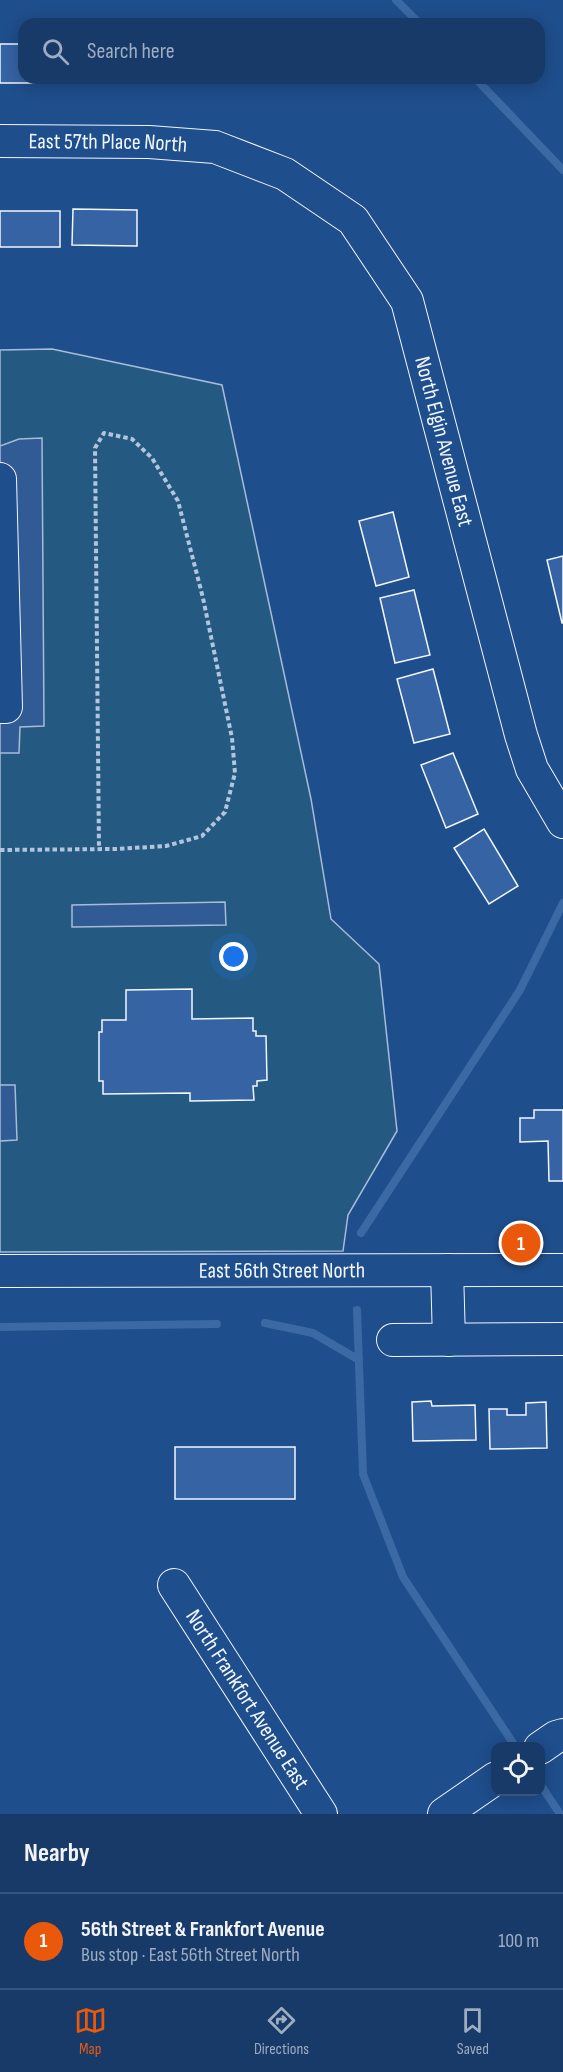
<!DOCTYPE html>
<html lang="en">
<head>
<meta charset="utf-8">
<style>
	:root { --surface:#173a69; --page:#244571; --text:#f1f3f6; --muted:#9eadc0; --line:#36547d; --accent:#ea580c }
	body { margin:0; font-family:"Sofia Sans Condensed",sans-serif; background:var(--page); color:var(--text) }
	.controls { position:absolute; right:18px; bottom:18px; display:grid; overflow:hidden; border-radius:12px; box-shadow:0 3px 15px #0003 }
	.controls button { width:54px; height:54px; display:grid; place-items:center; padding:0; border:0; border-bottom:2px solid var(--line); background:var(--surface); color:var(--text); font:30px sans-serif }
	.you { position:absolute; left:234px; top:957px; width:21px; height:21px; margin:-15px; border:4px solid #fff; border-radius:50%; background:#1a73e8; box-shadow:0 0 0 9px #1a73e833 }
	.badge { display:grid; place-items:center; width:39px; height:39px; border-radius:50%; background:var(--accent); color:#fff; font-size:20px; font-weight:700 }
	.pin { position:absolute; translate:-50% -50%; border:3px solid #fff; box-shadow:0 2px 6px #0006 }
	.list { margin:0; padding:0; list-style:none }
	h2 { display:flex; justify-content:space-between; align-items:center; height:78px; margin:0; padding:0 24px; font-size:26px }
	h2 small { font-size:20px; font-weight:400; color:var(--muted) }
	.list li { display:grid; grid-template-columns:39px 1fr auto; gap:18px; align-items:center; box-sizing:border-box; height:96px; padding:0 24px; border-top:2px solid var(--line) }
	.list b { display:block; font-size:22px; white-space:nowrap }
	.list p { margin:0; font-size:20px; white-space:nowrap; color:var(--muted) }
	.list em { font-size:20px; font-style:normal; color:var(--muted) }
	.icon { flex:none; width:33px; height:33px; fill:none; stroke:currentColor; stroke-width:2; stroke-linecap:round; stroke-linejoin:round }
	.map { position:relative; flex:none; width:563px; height:1814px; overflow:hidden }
	.search { position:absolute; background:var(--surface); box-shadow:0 3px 15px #0003; left:18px; right:18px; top:18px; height:66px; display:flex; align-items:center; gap:15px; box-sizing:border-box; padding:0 21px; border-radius:18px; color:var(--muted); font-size:22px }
	.sheet { height:174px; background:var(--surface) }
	nav { display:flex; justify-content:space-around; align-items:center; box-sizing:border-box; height:84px; border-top:2px solid var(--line); background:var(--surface); font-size:16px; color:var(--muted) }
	nav a { display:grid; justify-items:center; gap:3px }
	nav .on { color:var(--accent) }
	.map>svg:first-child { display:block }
</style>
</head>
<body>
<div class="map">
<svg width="563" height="1814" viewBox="0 0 563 1814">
	<rect width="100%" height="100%" fill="#1f4e8c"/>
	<!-- green -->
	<path fill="#245a82" stroke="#a8bbd7" stroke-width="1.5" d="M52,349L222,385L311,799L331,919L379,964L397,1131L348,1215L343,1251L0,1252V350Z"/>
	<!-- parking -->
	<path fill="#305b95" stroke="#a8bbd7" stroke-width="1.5" d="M42,438L44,726L20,727L19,753H0V446L19,439Z
		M225,902L226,925L72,927V905Z
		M0,1085H15L17,1140L0,1141Z"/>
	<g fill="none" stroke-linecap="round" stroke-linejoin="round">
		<!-- stream -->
		<path stroke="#3b69a3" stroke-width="8" d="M396,0L420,24
			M475,78L563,170
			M361,1233L520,990L563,903
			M357,1310L363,1474L403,1577L515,1746
			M265,1323L313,1333L359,1360
			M0,1327L217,1324
			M540,1784L560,1814"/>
	</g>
	<!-- building -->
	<path fill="#3563a3" stroke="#f2f6ff" stroke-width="1.5" d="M0,44H24V78H60V83H0Z
		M76,78H131V81L76,80Z
		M73,209L137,210V246L72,245Z
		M0,211H60V247H0Z
		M393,512L409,577L376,586L359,521Z
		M563,556V623H562L547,560Z
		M414,590L430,655L395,663L380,598Z
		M433,669L450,734L414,743L397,679Z
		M453,753L478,814L446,828L421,765Z
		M484,829L518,886L489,904L454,848Z
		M192,989V1019L253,1018V1031H256V1036H266L267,1080L257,1081V1086H253L254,1100L190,1101V1093L103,1094V1081H99V1032H102V1020H126V990Z
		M534,1110H563V1181H549L548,1141L520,1142V1118H534Z
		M431,1401L432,1406L475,1405L476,1440L413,1441L412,1402Z
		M546,1402L547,1448L490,1449L489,1409H507V1415H526V1403Z
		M175,1447H295V1499H175Z"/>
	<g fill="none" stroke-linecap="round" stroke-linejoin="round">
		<defs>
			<g id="minor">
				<path id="s1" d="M0,141L149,142L215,147L285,174L353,220L407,301L521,735L532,769L563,822"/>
				<path d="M0,479L6,707H0"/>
				<path d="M447,1270L449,1340"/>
				<path id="s2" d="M0,1271L563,1270"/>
				<path d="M393,1340L563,1339"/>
				<path id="s3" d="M174,1585L321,1814"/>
				<path d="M540,1748L556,1737L563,1735"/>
				<path d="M444,1814L496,1778"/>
			</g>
		</defs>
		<!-- minor casing -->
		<use href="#minor" stroke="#f2f6ff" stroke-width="34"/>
		<!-- path -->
		<path stroke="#b3c4dc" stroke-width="4" stroke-dasharray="4.5 3" stroke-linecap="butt" d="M0,850L116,849L166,846L202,836L225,812L235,773L232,738L203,598L178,501L152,458L132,439L104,433L95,448L99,849"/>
		<!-- minor -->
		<use href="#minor" stroke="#1f4e8c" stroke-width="32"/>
	</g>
	<g text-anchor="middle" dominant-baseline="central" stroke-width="4.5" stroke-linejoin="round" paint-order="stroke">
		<!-- street labels -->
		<g font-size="22" fill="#f2f6ff" stroke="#1f4e8c">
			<text stroke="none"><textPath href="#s1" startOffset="108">East 57th Place North</textPath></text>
			<text stroke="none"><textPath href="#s1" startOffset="615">North Elgin Avenue East</textPath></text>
			<text stroke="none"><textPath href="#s2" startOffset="282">East 56th Street North</textPath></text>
			<text stroke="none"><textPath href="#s3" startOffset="136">North Frankfort Avenue East</textPath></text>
		</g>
	</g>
</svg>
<div class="controls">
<button><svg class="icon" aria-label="locate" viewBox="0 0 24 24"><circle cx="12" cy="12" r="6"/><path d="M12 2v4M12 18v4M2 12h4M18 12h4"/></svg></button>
</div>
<div class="you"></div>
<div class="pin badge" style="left:521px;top:1243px">1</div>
<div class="search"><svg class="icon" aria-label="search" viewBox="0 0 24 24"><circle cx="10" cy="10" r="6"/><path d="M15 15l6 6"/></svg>Search here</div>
</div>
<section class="sheet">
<h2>Nearby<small></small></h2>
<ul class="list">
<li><span class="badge">1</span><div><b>56th Street &amp; Frankfort Avenue</b><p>Bus stop · East 56th Street North</p></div><em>100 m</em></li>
</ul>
</section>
<nav>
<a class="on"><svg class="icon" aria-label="map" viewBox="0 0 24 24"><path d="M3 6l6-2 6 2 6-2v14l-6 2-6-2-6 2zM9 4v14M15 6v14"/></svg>Map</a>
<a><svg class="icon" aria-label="directions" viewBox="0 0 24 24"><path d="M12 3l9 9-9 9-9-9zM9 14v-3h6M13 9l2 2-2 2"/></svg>Directions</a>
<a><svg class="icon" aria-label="saved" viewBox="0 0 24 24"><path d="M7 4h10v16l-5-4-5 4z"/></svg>Saved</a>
</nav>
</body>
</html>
